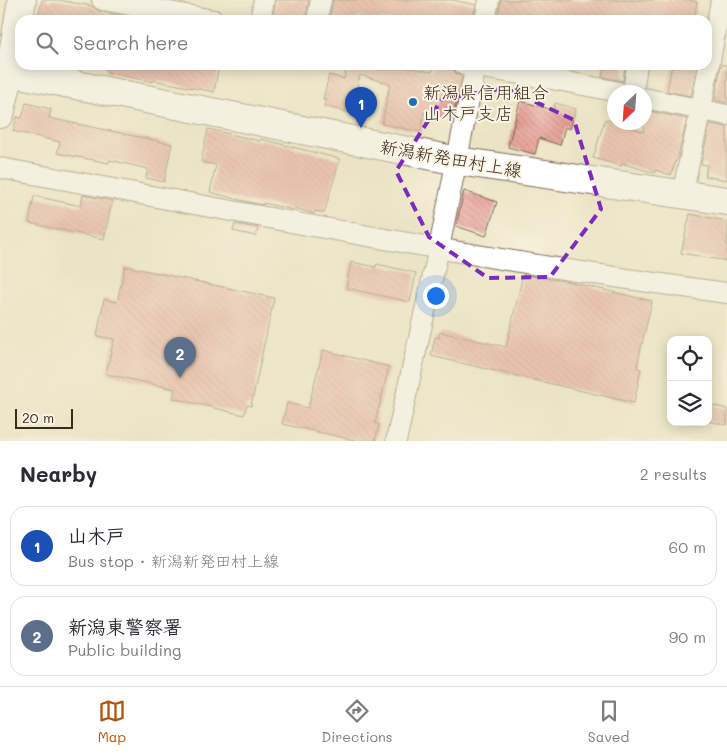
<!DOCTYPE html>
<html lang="en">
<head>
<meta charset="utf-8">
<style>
	:root { --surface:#fff; --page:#f2f2f3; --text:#2b2b33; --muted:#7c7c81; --line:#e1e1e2; --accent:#b45309 }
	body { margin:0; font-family:Mali,"Klee One",sans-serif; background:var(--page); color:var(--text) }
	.controls { position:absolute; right:15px; bottom:15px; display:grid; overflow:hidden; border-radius:10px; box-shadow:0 2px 12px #0003 }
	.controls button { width:45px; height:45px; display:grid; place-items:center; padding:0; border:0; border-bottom:1px solid var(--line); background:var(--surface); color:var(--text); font:25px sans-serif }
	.compass { position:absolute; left:607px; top:85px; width:45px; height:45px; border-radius:50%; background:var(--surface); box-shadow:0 2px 12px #0003; rotate:205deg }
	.scale { position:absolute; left:15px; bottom:12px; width:58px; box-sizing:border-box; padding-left:5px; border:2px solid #3b2a1e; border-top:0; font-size:14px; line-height:18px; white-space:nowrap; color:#3b2a1e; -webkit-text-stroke:4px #fcf5e5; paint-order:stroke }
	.you { position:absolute; left:435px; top:295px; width:18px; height:18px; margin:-12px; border:4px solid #fff; border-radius:50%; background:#1a73e8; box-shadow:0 0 0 8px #1a73e833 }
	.badge { display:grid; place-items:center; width:32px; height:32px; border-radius:50%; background:var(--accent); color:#fff; font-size:16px; font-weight:700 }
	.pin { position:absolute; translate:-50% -41px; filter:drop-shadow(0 1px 2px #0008) }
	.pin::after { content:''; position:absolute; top:26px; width:18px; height:15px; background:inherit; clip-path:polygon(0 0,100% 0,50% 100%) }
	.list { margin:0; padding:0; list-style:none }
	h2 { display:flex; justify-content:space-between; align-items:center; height:65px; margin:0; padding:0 20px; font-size:21px }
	h2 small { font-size:16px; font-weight:400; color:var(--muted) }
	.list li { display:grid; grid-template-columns:32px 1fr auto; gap:15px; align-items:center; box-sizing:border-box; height:80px; margin:0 10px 10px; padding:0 10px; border:1px solid var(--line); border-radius:15px }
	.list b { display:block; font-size:19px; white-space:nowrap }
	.list p { margin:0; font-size:16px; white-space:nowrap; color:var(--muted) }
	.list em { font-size:16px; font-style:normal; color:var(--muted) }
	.icon { flex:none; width:28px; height:28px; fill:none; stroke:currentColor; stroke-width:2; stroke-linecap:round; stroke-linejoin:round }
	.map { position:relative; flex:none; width:727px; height:441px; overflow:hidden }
	.search { position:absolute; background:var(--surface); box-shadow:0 2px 12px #0003; left:15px; right:15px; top:15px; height:55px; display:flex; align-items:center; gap:12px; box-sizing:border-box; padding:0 18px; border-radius:15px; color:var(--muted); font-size:19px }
	.sheet { height:245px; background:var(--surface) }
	nav { display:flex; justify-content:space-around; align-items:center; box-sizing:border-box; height:70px; border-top:1px solid var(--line); background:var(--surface); font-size:14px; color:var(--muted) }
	nav a { display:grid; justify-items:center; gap:2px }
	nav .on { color:var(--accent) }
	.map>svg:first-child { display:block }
</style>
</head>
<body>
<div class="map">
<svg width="727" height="441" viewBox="0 0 727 441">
	<defs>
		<pattern id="building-back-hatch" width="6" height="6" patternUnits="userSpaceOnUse" patternTransform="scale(1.25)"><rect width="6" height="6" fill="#e69b94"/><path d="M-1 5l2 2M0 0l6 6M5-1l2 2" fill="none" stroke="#bc7f78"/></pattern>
	</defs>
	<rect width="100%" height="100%" fill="#fcf5e5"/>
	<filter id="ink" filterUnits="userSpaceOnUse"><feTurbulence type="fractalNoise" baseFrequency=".02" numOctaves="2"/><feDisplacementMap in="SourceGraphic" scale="10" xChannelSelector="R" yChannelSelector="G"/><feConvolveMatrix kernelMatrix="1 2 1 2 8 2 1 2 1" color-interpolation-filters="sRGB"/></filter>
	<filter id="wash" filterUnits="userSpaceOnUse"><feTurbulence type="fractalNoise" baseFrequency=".0096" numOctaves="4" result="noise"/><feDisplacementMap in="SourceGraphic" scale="20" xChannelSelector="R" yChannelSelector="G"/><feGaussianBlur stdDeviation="1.12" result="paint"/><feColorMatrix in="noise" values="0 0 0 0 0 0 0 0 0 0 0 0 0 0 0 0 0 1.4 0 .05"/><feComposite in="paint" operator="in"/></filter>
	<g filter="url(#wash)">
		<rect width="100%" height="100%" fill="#ebe4c4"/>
		<g id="blocks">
			<!-- building -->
			<path fill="url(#building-back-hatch)" d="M42,0H58L92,6L100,12L123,16V20H37Z
				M276,0H309L305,20H272Z
				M333,0H452L476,5L473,20H377L358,16L357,20H329Z
				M501,0H689L697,2L694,20H513L498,17Z
				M107,65H219L214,92L153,80V82L106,72Z
				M341,65H395L432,72L433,65H452L456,74L462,77L453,119L424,112L421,132L382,124L390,84L360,75L351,113L324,106L326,100H323L329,75L344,79L346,70L341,68Z
				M604,65H625L623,81L602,77Z
				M672,65H697L691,96L667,91Z
				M721,65H727V103L715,100Z
				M520,101L553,110L555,103L576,109L570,129L565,127L560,145L539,138L535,154L508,147Z
				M26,103L51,109L49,118L172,144L164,182L146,178L148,169L110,160L109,163L57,153L60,142L13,131L17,117L22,118Z
				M644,110L687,119L677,160H676L671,175L655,170L654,173L622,163L621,166L593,158L605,119L644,132Z
				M710,124L727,127V180L705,176L707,165L701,164Z
				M208,129L260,141L261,139L340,159L324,213L315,211L314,214L295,208L294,210L263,203V205L240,200L210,192L216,165L201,162Z
				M464,191L497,202L486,236L456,226Z
				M83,195L112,201L104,239L29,223L34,196L81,206Z
				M690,214L727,221V261L681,253Z
				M235,224L258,228L256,236L233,231Z
				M351,262L376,267L377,264L416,273L410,302L346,288Z
				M125,266L274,298L251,406L247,405L244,415L173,398L175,389L106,374L114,339L97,336L104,299L117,302Z
				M523,275L565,281L652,301L638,361L637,368L641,369L634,403L431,356L435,337L439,338L440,332L506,347Z
				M323,350L389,367L375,423L379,424L375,441H359L282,424L287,403L308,408Z
				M708,404L727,409V425L708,421Z"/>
		</g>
	</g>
	<g filter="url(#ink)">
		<use href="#blocks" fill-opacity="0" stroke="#796b58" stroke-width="1"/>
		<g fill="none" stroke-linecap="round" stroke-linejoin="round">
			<defs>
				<path id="minor" d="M102,0L214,20
					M260,20L264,0
					M317,20L321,0
					M485,20L489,0
					M464,65L552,79L619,92
					M633,92L637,65
					M644,98L727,115
					M0,168C242,212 483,261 727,293
					M682,194L701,109L721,0
					M396,441L439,248L476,65"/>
				<path id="primary" d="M0,70L458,161L727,201
					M0,114L10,72L22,0"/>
			</defs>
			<!-- minor casing -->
			<use href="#minor" stroke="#796b58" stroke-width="22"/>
			<!-- primary casing -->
			<use href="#primary" stroke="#796b58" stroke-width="30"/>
			<!-- minor -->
			<use href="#minor" stroke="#fff" stroke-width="20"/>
			<!-- primary -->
			<use href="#primary" stroke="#fff" stroke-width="28"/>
		</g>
	</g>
	<!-- marked area -->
	<path d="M0 0H727V441H0ZM506,88L574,120L601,209L550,277L488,278L429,237L396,171L442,99Z" fill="#ebe4c4" fill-opacity=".55" fill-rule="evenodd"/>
	<path fill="none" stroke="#7b2cbf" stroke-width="4" stroke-dasharray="10 6" stroke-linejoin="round" d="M506,88L574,120L601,209L550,277L488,278L429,237L396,171L442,99Z"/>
	<!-- markers -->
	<circle fill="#1f6fb2" stroke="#fcf5e5" stroke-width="2" cx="413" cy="102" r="5"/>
	<g text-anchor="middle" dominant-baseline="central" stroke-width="4" stroke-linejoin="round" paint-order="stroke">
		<!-- poi labels -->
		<g font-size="18" fill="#3b2a1e" stroke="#fcf5e5" text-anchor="start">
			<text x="423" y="92">新潟県信用組合<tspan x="423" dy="21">山木戸支店</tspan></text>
		</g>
		<!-- street labels -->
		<g font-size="18" fill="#3b2a1e" stroke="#fcf5e5">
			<text transform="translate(451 158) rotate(10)">新潟新発田村上線</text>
		</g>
	</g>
</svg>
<div class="controls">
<button><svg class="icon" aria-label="locate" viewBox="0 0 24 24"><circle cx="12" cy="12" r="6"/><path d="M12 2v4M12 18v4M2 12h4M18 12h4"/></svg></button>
<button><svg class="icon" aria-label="layers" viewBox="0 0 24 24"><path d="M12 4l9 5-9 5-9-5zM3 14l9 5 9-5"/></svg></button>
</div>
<svg class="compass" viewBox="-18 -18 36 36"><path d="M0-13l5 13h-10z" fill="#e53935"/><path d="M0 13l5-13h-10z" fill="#7c7c81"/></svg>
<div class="scale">20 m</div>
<div class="you"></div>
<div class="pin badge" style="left:361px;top:128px;background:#1a4fb4">1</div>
<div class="pin badge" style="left:180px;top:378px;background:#5c6f8a">2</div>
<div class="search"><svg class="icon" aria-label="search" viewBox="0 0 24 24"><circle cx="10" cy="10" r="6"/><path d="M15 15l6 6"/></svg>Search here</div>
</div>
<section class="sheet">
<h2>Nearby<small>2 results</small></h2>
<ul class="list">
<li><span class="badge" style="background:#1a4fb4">1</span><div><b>山木戸</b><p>Bus stop · 新潟新発田村上線</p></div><em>60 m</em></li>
<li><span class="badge" style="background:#5c6f8a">2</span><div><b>新潟東警察署</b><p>Public building</p></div><em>90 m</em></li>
</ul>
</section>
<nav>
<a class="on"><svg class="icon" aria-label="map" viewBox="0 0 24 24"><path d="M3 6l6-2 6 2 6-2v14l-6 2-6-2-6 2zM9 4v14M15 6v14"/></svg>Map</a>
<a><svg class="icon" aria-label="directions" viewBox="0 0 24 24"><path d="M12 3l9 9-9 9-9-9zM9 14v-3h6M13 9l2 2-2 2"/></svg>Directions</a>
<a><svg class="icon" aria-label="saved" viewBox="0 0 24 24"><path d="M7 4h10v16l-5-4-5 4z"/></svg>Saved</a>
</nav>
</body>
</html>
